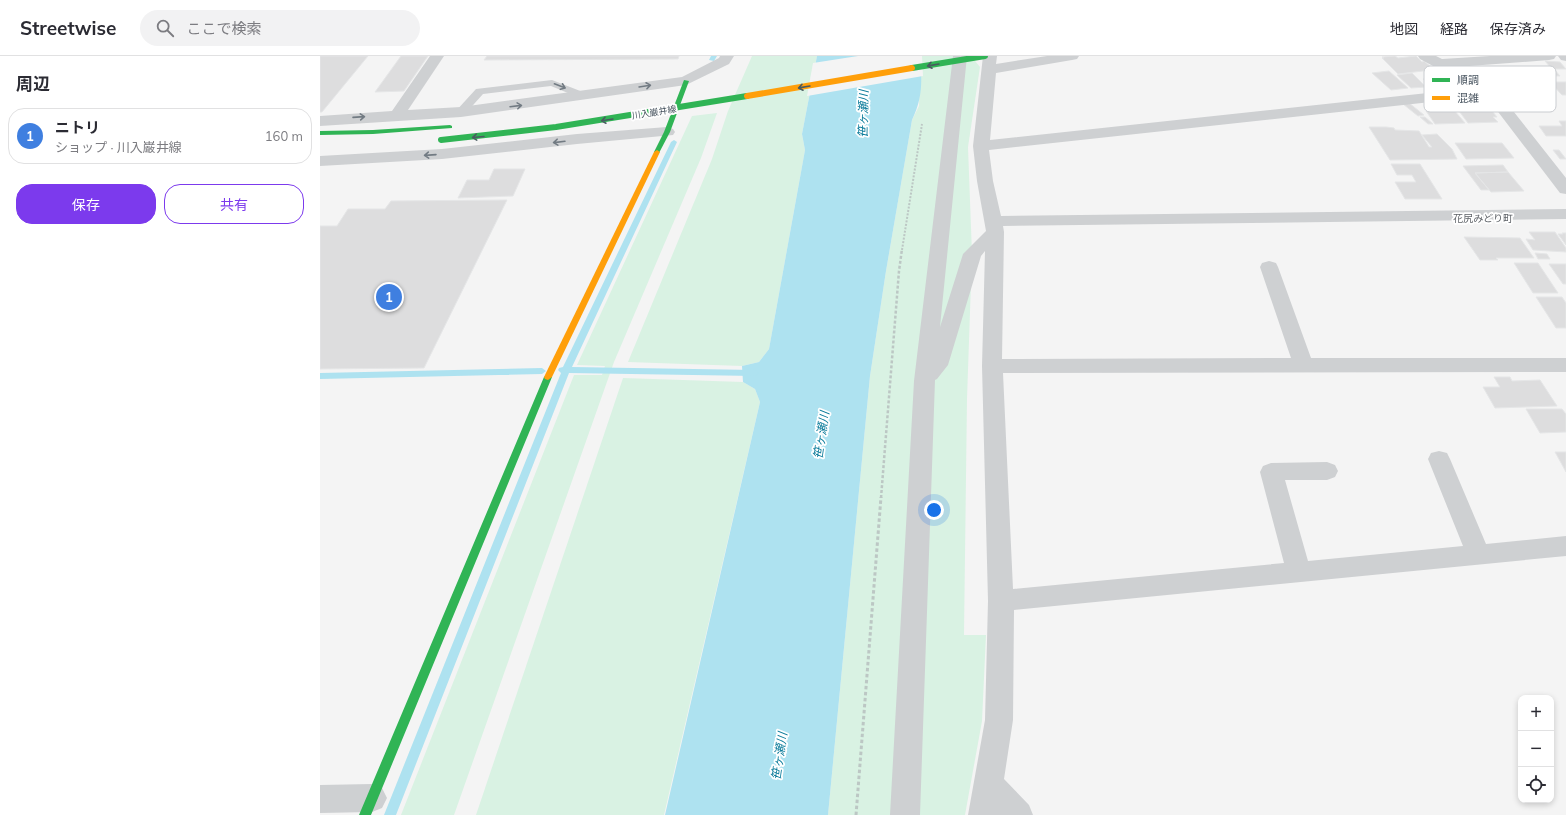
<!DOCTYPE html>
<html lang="ja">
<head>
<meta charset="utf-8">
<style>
	:root { --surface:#fff; --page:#f2f2f3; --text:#2b2b33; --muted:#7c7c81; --line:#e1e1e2; --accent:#7c3aed }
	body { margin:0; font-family:Mulish,"Noto Sans JP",sans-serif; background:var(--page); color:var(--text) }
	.controls { position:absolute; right:12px; bottom:12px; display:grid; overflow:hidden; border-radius:8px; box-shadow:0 2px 6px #0003 }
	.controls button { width:36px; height:36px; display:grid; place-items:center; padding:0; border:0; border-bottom:1px solid var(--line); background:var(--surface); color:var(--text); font:20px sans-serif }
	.you { position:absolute; left:614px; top:454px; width:14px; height:14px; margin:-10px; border:3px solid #fff; border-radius:50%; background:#1a73e8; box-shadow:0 0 0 6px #1a73e833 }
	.badge { display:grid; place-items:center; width:26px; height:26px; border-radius:50%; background:var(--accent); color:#fff; font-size:13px; font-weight:700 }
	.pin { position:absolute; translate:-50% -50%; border:2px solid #fff; box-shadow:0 1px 4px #0006 }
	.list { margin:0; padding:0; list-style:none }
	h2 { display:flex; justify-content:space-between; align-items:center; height:52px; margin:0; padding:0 16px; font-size:17px }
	h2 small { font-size:13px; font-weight:400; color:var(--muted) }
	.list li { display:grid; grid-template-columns:26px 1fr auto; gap:12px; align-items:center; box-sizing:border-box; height:56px; margin:0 8px 8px; padding:0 8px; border:1px solid var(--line); border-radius:16px }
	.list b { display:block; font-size:15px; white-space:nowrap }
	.list p { margin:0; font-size:13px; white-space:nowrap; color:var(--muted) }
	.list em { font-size:13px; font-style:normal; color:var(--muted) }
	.actions { display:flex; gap:8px; padding:12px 16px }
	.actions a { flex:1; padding:9px 0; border:1px solid var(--accent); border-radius:16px; text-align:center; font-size:14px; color:var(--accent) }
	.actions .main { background:var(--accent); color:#fff }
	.icon { flex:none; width:22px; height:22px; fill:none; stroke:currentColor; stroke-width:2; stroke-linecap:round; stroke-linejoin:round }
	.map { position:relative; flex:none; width:1246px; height:759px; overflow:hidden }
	header { display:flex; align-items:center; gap:24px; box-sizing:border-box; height:56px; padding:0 20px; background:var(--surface); border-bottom:1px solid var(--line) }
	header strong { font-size:19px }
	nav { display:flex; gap:22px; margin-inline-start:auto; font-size:14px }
	.search { width:280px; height:36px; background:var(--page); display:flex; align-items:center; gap:10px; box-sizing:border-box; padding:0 14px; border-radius:22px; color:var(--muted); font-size:15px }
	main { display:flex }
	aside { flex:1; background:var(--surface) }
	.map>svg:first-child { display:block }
</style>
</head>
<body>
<header>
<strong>Streetwise</strong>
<div class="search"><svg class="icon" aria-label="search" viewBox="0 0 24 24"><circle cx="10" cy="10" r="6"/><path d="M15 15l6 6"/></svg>ここで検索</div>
<nav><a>地図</a><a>経路</a><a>保存済み</a></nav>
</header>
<main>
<aside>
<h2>周辺<small></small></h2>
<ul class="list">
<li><span class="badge" style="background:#3f7fe0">1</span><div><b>ニトリ</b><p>ショップ · 川入巌井線</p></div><em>160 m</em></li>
</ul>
<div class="actions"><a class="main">保存</a><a>共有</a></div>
</aside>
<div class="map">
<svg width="1246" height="759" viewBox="0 0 1246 759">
	<rect width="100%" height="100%" fill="#f4f4f4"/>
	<!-- green -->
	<path fill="#d9f2e3" d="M432,0H497L482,78L485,94L449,293L439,306L422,310L308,306L392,103L408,55Z
		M600,0H651L660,11L648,91L652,198L647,343L644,579H666L662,665L645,759H508L550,320L566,215L592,64L599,50Z
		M397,57L381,102L294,306L134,759H81L254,319H282L285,310L257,309L372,60Z
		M303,322L423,326L435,333L440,346L344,759H156Z"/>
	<!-- water -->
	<path fill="#aee2f0" d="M497,0H600C602,24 603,42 592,64L566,215L550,320L508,759H345L440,346L435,333L423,326L422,310L439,306L449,293L485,94L482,78Z"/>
	<!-- pier -->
	<path fill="#f4f4f4" d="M538,0H602L603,20L487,40L493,7Z"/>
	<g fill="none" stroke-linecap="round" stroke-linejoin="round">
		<!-- stream -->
		<path fill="#aee2f0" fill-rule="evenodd" d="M391,0H397L394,5L389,4Z
			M354,84L357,86L252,311L435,314L439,317L435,320L249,317L76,759H64L241,317L238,314L239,312L243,311L351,86Z
			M222,312L226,315L222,318L0,323V317Z"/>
	</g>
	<!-- building -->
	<path fill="#ddddde" stroke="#e5e6e7" d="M0,0H48L2,56H0Z
		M81,0H108L84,35L55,36Z
		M167,0H359L358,3L164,4Z
		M1075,0L1078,2L1096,0L1102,6L1104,5L1110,10L1119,13L1078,18L1062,2H1064L1062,1Z
		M1225,5L1240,6L1246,13H1234L1240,20H1223L1217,12H1231Z
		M1069,15L1088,32L1071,34L1052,17Z
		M1092,17L1106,31L1091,32L1077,19Z
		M1120,21L1123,24L1132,23L1141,31L1115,34L1103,23Z
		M1230,26H1246V39H1242Z
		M1089,47L1104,59L1098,60L1083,48Z
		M1147,53L1172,55L1177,61H1173L1178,66L1148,67L1139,55L1149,54Z
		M1113,54H1134L1145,67L1115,68L1106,55Z
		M1100,61H1105L1113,68H1108Z
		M1239,65H1246V80H1226L1219,70H1242Z
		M1049,71H1066L1074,72L1075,74L1099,75L1109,91H1112L1102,79L1117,78L1132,93L1137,103L1070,104Z
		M1135,87H1182L1194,102L1146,103Z
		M1233,94H1239L1246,103H1240Z
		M1071,108H1100L1122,143H1085L1075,126H1096L1092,119H1077Z
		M1183,109L1188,116L1155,117L1169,134H1161L1143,110Z
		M174,113H205L193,140L138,142L147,124H169Z
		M1188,116L1204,135L1171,136L1155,117Z
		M187,144L104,312L0,313V170H17L28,153H65L71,145Z
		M1209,176H1235L1246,192V196L1213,194L1206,183L1215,184Z
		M1242,177H1246V189L1238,178H1243Z
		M1144,181L1200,182L1214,202H1176L1178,204H1160Z
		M1215,197L1227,198L1230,203H1218Z
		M1194,207H1218L1238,237H1213Z
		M1229,208H1246V228H1243Z
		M1216,241H1242L1246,247V272H1236Z
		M1174,321H1190L1192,325L1220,324L1237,350L1175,352L1163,331H1180Z
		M1206,353H1242L1246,358V376L1220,377Z
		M1235,396H1246V416Z"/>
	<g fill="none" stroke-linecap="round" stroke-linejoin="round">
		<!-- path-far2 -->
		<path stroke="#bcc7c4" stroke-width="2" stroke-dasharray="2 1.5" stroke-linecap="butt" d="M582,194L602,68"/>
		<!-- path-far1 -->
		<path stroke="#bcc7c4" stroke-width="2.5" stroke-dasharray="3 2" stroke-linecap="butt" d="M561,442L579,215L582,193"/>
		<!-- path -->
		<path stroke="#bcc7c4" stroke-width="3" stroke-dasharray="3.5 2.5" stroke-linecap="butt" d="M536,759L561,441"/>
		<!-- lane -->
		<path fill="#ced0d2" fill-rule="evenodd" d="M232,24L268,38L269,40L264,43L260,42L231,30L163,38L145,58H137L135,56L156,33Z"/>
		<!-- street -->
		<path fill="#ced0d2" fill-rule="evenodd" d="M110,0H124L88,54L141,51L362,21L399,2L400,0H414L409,8L366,29L141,61L0,70V60L72,55Z
			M633,0H647L620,271L643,198L666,175L657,125L653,90L663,0H677L676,8L727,0H759L757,3L752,4L676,17L670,84L1154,32L1100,3L1098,0H1116L1122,3L1170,0H1236L1234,3L1229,4L1136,11L1175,32L1246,122V138L1240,137L1166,40L669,94L673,125L681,160L1246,153V163L683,170L684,176L682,303L971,302L940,211L942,207L949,205L956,207L958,211L991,302H1246V316L683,317L693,533L964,507L940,416L943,410L951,407L1007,406L1015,409L1018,415L1015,421L1007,424H965L988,505L1143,490L1108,403L1111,397L1119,395L1127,397L1130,403L1166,488L1246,480V500L694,554L693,664L684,723L709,749L713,759H648L665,664L668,545L662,310L665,195L661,200L628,309L617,323L615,324L600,759H570L594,325Z
			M1238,0H1246V5L1241,4Z
			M347,71L353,73L355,76L353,79L257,88L122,103L0,110V100L122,93L257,78Z
			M52,728L62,732L67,742L62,752L52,756L0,757V729Z"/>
		<!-- fast -->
		<path fill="#30b455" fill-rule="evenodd" d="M364,24L369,25L350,76L339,97H335L334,96L344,76Z
			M130,69L132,70V72L53,78L0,79V75L53,74Z
			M228,318L232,321L51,759H39L224,321Z"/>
		<!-- slow -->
		<path fill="#ff9f0a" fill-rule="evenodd" d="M337,94L340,96L232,321L228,324L225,323L224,321L334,96Z"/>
		<!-- fast-bridge -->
		<path stroke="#30b455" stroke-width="6" d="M592,12L665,0
			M121,84L236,71L427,40"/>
		<!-- slow-bridge -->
		<path stroke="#ff9f0a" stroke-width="6" d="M427,40L592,12"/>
	</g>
	<!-- one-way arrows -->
	<defs><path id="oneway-shaft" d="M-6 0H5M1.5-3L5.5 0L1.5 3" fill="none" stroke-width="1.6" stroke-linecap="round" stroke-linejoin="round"/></defs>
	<g stroke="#495b60">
		<use href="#oneway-shaft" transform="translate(613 9) rotate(170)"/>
		<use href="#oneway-shaft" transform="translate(484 31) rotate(170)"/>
		<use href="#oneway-shaft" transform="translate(287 64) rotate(171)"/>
		<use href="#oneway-shaft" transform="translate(158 81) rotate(175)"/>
	</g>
	<g stroke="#727b83">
		<use href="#oneway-shaft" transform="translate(240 30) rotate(21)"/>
		<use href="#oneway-shaft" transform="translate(325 30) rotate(-9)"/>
		<use href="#oneway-shaft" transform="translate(196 50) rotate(-7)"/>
		<use href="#oneway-shaft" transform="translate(39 61) rotate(-4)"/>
		<use href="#oneway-shaft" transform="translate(239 86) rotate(173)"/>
		<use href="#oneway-shaft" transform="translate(110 99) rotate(176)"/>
	</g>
	<g text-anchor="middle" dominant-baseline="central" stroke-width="3.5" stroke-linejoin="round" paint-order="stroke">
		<!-- far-street labels -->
		<g font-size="9" fill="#4a5661" stroke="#fff">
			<text transform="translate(334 56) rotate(-9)">川入巌井線</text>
		</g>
		<!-- far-neighbourhood labels -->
		<g font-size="10" fill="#5f6368" stroke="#fff">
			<text x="1163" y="162">花尻みどり町</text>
		</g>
		<!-- water labels -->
		<g font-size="12" font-style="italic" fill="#0c7c9b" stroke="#fff">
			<text transform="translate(543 58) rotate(-89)">笹ヶ瀬川</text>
			<text transform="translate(501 379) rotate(-82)">笹ヶ瀬川</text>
			<text transform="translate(459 700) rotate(-82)">笹ヶ瀬川</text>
		</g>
	</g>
	<!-- legend -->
	<rect x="1104" y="10" width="132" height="46" rx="6" fill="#fff" stroke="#c9ccd0" stroke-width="1"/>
	<rect x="1112" y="22" width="18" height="4" fill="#30b455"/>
	<rect x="1112" y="40" width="18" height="4" fill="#ff9f0a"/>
	<g font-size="11" fill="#4a5661">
		<text x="1137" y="28">順調</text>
		<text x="1137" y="46">混雑</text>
	</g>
</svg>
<div class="controls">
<button>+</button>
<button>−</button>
<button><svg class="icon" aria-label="locate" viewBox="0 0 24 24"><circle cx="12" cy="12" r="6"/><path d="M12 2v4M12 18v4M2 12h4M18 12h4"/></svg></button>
</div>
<div class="you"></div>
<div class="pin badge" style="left:69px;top:241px;background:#3f7fe0">1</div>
</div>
</main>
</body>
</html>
